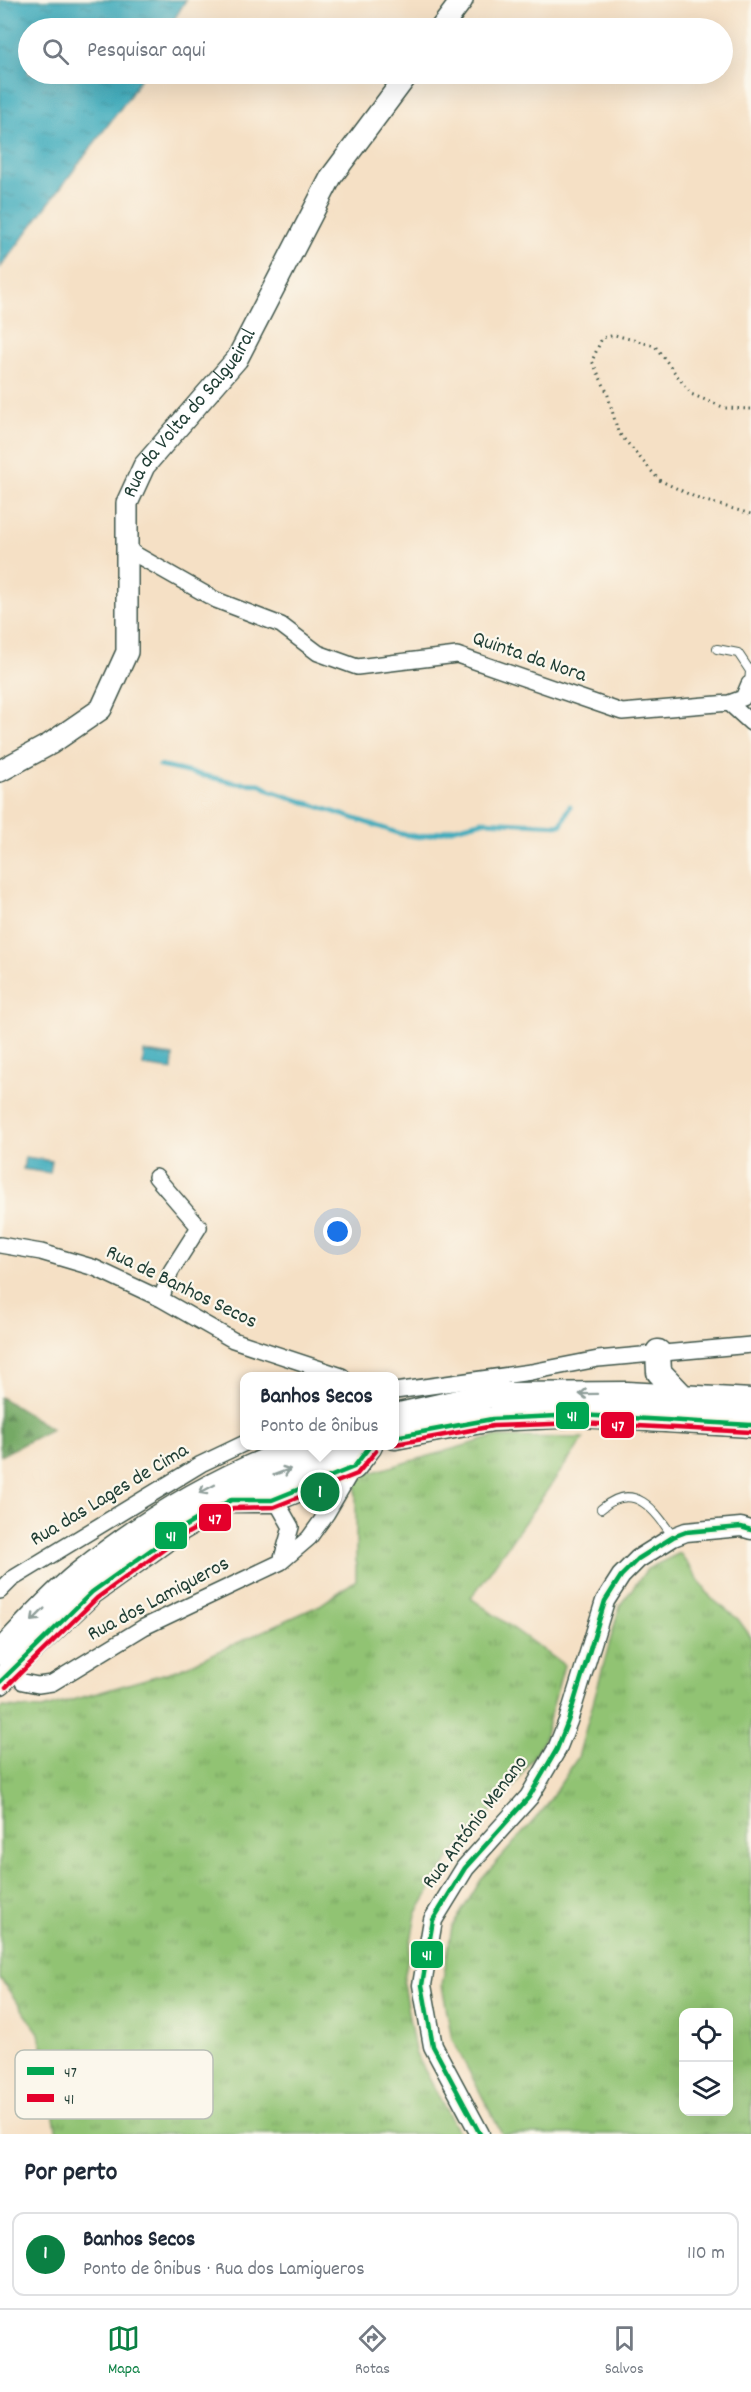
<!DOCTYPE html>
<html lang="pt">
<head>
<meta charset="utf-8">
<style>
	:root { --surface:#fff; --page:#f2f2f3; --text:#1f2937; --muted:#747a83; --line:#e0e1e3; --accent:#0b8043 }
	body { margin:0; font-family:Dekko,sans-serif; background:var(--page); color:var(--text) }
	.controls { position:absolute; right:18px; bottom:18px; display:grid; overflow:hidden; border-radius:12px; box-shadow:0 6px 24px #0002 }
	.controls button { width:54px; height:54px; display:grid; place-items:center; padding:0; border:0; border-bottom:2px solid var(--line); background:var(--surface); color:var(--text); font:30px sans-serif }
	.you { position:absolute; left:338px; top:1232px; width:21px; height:21px; margin:-15px; border:4px solid #fff; border-radius:50%; background:#1a73e8; box-shadow:0 0 0 9px #1a73e833 }
	.badge { display:grid; place-items:center; width:39px; height:39px; border-radius:50%; background:var(--accent); color:#fff; font-size:20px; font-weight:700 }
	.pin { position:absolute; translate:-50% -50%; border:3px solid #fff; box-shadow:0 2px 6px #0006 }
	.popup { position:absolute; left:240px; top:1372px; width:159px; height:78px; box-sizing:border-box; display:grid; place-content:center; border-radius:12px; background:var(--surface); filter:drop-shadow(0 2px 4px #0005); font-size:20px; white-space:nowrap; color:var(--muted) }
	.popup b { font-size:22px; color:var(--text) }
	.popup::after { content:''; position:absolute; left:50%; top:100%; margin-left:-12px; border:12px solid transparent; border-top-color:var(--surface) }
	.list { margin:0; padding:0; list-style:none }
	h2 { display:flex; justify-content:space-between; align-items:center; height:78px; margin:0; padding:0 24px; font-size:26px }
	h2 small { font-size:20px; font-weight:400; color:var(--muted) }
	.list li { display:grid; grid-template-columns:39px 1fr auto; gap:18px; align-items:center; box-sizing:border-box; height:84px; margin:0 12px 12px; padding:0 12px; border:2px solid var(--line); border-radius:12px }
	.list b { display:block; font-size:22px; white-space:nowrap }
	.list p { margin:0; font-size:20px; white-space:nowrap; color:var(--muted) }
	.list em { font-size:20px; font-style:normal; color:var(--muted) }
	.icon { flex:none; width:33px; height:33px; fill:none; stroke:currentColor; stroke-width:2; stroke-linecap:round; stroke-linejoin:round }
	.map { position:relative; flex:none; width:751px; height:2134px; overflow:hidden }
	.search { position:absolute; background:var(--surface); box-shadow:0 6px 24px #0002; left:18px; right:18px; top:18px; height:66px; display:flex; align-items:center; gap:15px; box-sizing:border-box; padding:0 21px; border-radius:33px; color:var(--muted); font-size:22px }
	.sheet { height:174px; background:var(--surface) }
	nav { display:flex; justify-content:space-around; align-items:center; box-sizing:border-box; height:84px; border-top:2px solid var(--line); background:var(--surface); font-size:16px; color:var(--muted) }
	nav a { display:grid; justify-items:center; gap:3px }
	nav .on { color:var(--accent) }
	.map>svg:first-child { display:block }
</style>
</head>
<body>
<div class="map">
<svg width="751" height="2134" viewBox="0 0 751 2134">
	<defs>
		<pattern id="grass-tufts" width="24" height="20" patternUnits="userSpaceOnUse" patternTransform="scale(1.5)"><rect width="24" height="20" fill="#91c373"/><path d="M3 7l-1-3M5 7V3M7 7l1-3M15 17l-1-3M17 17v-4M19 17l1-3" fill="none" stroke="#76a05f"/></pattern>
		<pattern id="forest-firs" width="22" height="20" patternUnits="userSpaceOnUse" patternTransform="scale(1.5)"><rect width="22" height="20" fill="#74a965"/><path d="M5 1l3.5 6h-7zM16 11l3.5 6h-7z" fill="#5f8b54"/></pattern>
		<pattern id="water-ripples" width="26" height="14" patternUnits="userSpaceOnUse" patternTransform="scale(1.5)"><rect width="26" height="14" fill="#3eabbc"/><path d="M2 4q2-2 4 0t4 0M15 11q2-2 4 0t4 0" fill="none" stroke="#338c9a"/></pattern>
	</defs>
	<rect width="100%" height="100%" fill="#fbf7ec"/>
	<filter id="ink" filterUnits="userSpaceOnUse"><feTurbulence type="fractalNoise" baseFrequency=".0167" numOctaves="2"/><feDisplacementMap in="SourceGraphic" scale="12" xChannelSelector="R" yChannelSelector="G"/><feConvolveMatrix kernelMatrix="1 2 1 2 8 2 1 2 1" color-interpolation-filters="sRGB"/></filter>
	<filter id="wash" filterUnits="userSpaceOnUse"><feTurbulence type="fractalNoise" baseFrequency=".008" numOctaves="4" result="noise"/><feDisplacementMap in="SourceGraphic" scale="24" xChannelSelector="R" yChannelSelector="G"/><feGaussianBlur stdDeviation="1.35" result="paint"/><feColorMatrix in="noise" values="0 0 0 0 0 0 0 0 0 0 0 0 0 0 0 0 0 1.4 0 .05"/><feComposite in="paint" operator="in"/></filter>
	<g filter="url(#wash)">
		<rect width="100%" height="100%" fill="#f5e0c5"/>
		<!-- grass -->
		<path fill="url(#grass-tufts)" stroke="#588054" stroke-width="1.5" fill-rule="evenodd" d="M494,1437L584,1438L471,1598L564,1665L543,1742L514,1786L450,1857L416,1914L403,1984L415,2052L459,2134H57L39,2033L0,1978V1710L3,1707L42,1709L180,1669L320,1605L356,1580V1477Z
			M680,1553L711,1598L738,1619L751,1637V2134H502L452,2039L442,1985L452,1927L481,1880L544,1809L578,1757L620,1605L647,1569ZM728,2012V2112H684V2012Z"/>
		<!-- forest -->
		<path fill="url(#forest-firs)" stroke="#4a734c" stroke-width="1.5" d="M0,1397L52,1429L0,1456Z"/>
		<!-- water -->
		<path fill="url(#water-ripples)" stroke="#2e7478" stroke-width="1.5" d="M0,0H186L169,28H28V74H143L129,97L0,268Z
			M144,1052L173,1056L172,1070L143,1066Z
			M25,1157L52,1161L50,1173L23,1169Z"/>
		<g fill="none" stroke-linecap="round" stroke-linejoin="round">
			<!-- stream -->
			<path stroke="#3eabbc" stroke-width="5" d="M160,766L237,783L260,784L271,791L401,834L420,837L483,821L561,825L570,806"/>
		</g>
	</g>
	<g filter="url(#ink)">
		<g fill="none" stroke-linecap="round" stroke-linejoin="round">
			<defs>
				<path id="service" d="M717,649L738,653L750,671L749,684
					M601,1509C634,1480 655,1510 673,1537"/>
				<path id="minor" d="M128,550L216,600L281,625L318,653L357,667L457,655L622,712L729,703L743,698L749,684L751,685
					M729,703L751,723
					M156,1177L199,1227L171,1271L161,1299
					M0,1245L41,1252L95,1268L161,1299L233,1340L342,1376
					M395,1391L531,1372L598,1359L751,1345
					M272,1500L279,1506L291,1527L281,1562
					M0,1591L12,1579L201,1464L245,1443
					M23,1682L38,1685L52,1683L144,1627L281,1562L309,1538L327,1513L354,1467"/>
				<path id="tertiary" d="M480,2134L433,2046L422,1985L433,1920L465,1868L529,1797L557,1749L568,1721L605,1601L621,1576L638,1559L673,1537L686,1532L741,1527L751,1530"/>
				<g id="secondary">
					<path d="M441,28L462,0"/>
					<path id="s1" d="M0,771L50,744L101,709L127,652V503L144,466L237,359L331,177L408,74"/>
				</g>
				<path id="trunk" d="M658,1352L659,1372L683,1397
					M395,1416L489,1395L627,1394L751,1401
					M395,1437L492,1419L580,1415L751,1425
					M231,1500H272L354,1467L370,1446
					M0,1653C23,1628 52,1596 78,1575C146,1520 221,1475 304,1446
					M0,1682L14,1666L92,1592L180,1529L266,1478L362,1446"/>
			</defs>
			<!-- service casing -->
			<use href="#service" stroke="#3f554a" stroke-width="10"/>
			<!-- minor casing -->
			<use href="#minor" stroke="#3f554a" stroke-width="18"/>
			<!-- tertiary casing -->
			<use href="#tertiary" stroke="#3f554a" stroke-width="21"/>
			<!-- secondary casing -->
			<use href="#secondary" stroke="#3f554a" stroke-width="24"/>
			<!-- trunk casing -->
			<use href="#trunk" stroke="#3f554a" stroke-width="27"/>
			<!-- path -->
			<path stroke="#3f554a" stroke-width="3" stroke-dasharray="1.5 4.5" stroke-linecap="butt" d="M751,409L725,408L691,394L655,346L615,335L602,338L592,361L607,392L618,432L659,480L699,499L751,514"/>
			<!-- service -->
			<use href="#service" stroke="#fff" stroke-width="8"/>
			<!-- minor -->
			<use href="#minor" stroke="#fff" stroke-width="15"/>
			<!-- tertiary -->
			<use href="#tertiary" stroke="#fff" stroke-width="18"/>
			<!-- secondary -->
			<use href="#secondary" stroke="#fff" stroke-width="21"/>
			<!-- trunk -->
			<use href="#trunk" stroke="#fff" stroke-width="24"/>
			<defs>
				<path id="bus-1" d="M395,1437L492,1419L580,1415L751,1425
					M0,1682L92,1592L180,1529L231,1500H272L354,1467L370,1446
					M480,2134L433,2046L422,1985L433,1920L465,1868L529,1797L557,1749L568,1721L605,1601L621,1576L638,1559L673,1537L686,1532L741,1527L751,1530"/>
				<path id="bus-2" d="M396,1444L493,1426L580,1423L751,1432
					M6,1687L97,1598L184,1535L233,1508L274,1507L357,1474L376,1451"/>
			</defs>
			<!-- bus-1 casing -->
			<use href="#bus-1" stroke="#fbf7ec" stroke-width="9"/>
			<!-- bus-2 casing -->
			<use href="#bus-2" stroke="#fbf7ec" stroke-width="9"/>
			<!-- bus-1 -->
			<use href="#bus-1" stroke="#00a651" stroke-width="4.5"/>
			<!-- bus-2 -->
			<use href="#bus-2" stroke="#e4002b" stroke-width="4.5"/>
		</g>
		<!-- one-way arrows -->
		<defs><path id="oneway-shaft" d="M-6 0H5M1.5-3L5.5 0L1.5 3" fill="none" stroke-width="1.6" stroke-linecap="round" stroke-linejoin="round" transform="scale(1.5)"/></defs>
		<g stroke="#8f9e9a">
			<use href="#oneway-shaft" transform="translate(588 1394) rotate(179)"/>
			<use href="#oneway-shaft" transform="translate(282 1472) rotate(-20)"/>
			<use href="#oneway-shaft" transform="translate(207 1489) rotate(152)"/>
			<use href="#oneway-shaft" transform="translate(38 1615) rotate(135)"/>
		</g>
	</g>
	<g text-anchor="middle" dominant-baseline="central" stroke-width="4.5" stroke-linejoin="round" paint-order="stroke">
		<!-- street labels -->
		<g font-size="21" fill="#1f3d34" stroke="#fbf7ec">
			<text stroke="none"><textPath href="#s1" startOffset="441">Rua da Volta do Salgueiral</textPath></text>
			<text transform="translate(529 658) rotate(19)">Quinta da Nora</text>
			<text transform="translate(181 1288) rotate(26)">Rua de Banhos Secos</text>
			<text transform="translate(110 1496) rotate(-31)">Rua das Lages de Cima</text>
			<text transform="translate(159 1600) rotate(-28)">Rua dos Lamigueros</text>
			<text transform="translate(476 1823) rotate(-53)">Rua António Menano</text>
		</g>
	</g>
	<!-- legend -->
	<rect x="15" y="2050" width="198" height="69" rx="9" fill="#fbf7ec" stroke="#b9bfb5" stroke-width="1.5"/>
	<rect x="27" y="2067" width="27" height="8" fill="#00a651"/>
	<rect x="27" y="2094" width="27" height="8" fill="#e4002b"/>
	<g font-size="16" fill="#1f3d34">
		<text x="64" y="2077">47</text>
		<text x="64" y="2104">41</text>
	</g>
	<g stroke="#fbf7ec" stroke-width="2">
		<rect x="555" y="1401" width="35" height="29" rx="6" fill="#00a651"/>
		<rect x="600" y="1411" width="35" height="28" rx="6" fill="#e4002b"/>
		<rect x="198" y="1503" width="34" height="29" rx="6" fill="#e4002b"/>
		<rect x="154" y="1521" width="34" height="29" rx="6" fill="#00a651"/>
		<rect x="410" y="1940" width="34" height="29" rx="6" fill="#00a651"/>
	</g>
	<g font-size="16" text-anchor="middle" font-weight="bold" fill="#fff">
		<text x="572" y="1421">41</text>
		<text x="618" y="1431">47</text>
		<text x="215" y="1524">47</text>
		<text x="171" y="1541">41</text>
		<text x="427" y="1960">41</text>
	</g>
</svg>
<div class="controls">
<button><svg class="icon" aria-label="locate" viewBox="0 0 24 24"><circle cx="12" cy="12" r="6"/><path d="M12 2v4M12 18v4M2 12h4M18 12h4"/></svg></button>
<button><svg class="icon" aria-label="layers" viewBox="0 0 24 24"><path d="M12 4l9 5-9 5-9-5zM3 14l9 5 9-5"/></svg></button>
</div>
<div class="you"></div>
<div class="pin badge" style="left:320px;top:1492px">1</div>
<div class="popup"><b>Banhos Secos</b>Ponto de ônibus</div>
<div class="search"><svg class="icon" aria-label="search" viewBox="0 0 24 24"><circle cx="10" cy="10" r="6"/><path d="M15 15l6 6"/></svg>Pesquisar aqui</div>
</div>
<section class="sheet">
<h2>Por perto<small></small></h2>
<ul class="list">
<li><span class="badge">1</span><div><b>Banhos Secos</b><p>Ponto de ônibus · Rua dos Lamigueros</p></div><em>110 m</em></li>
</ul>
</section>
<nav>
<a class="on"><svg class="icon" aria-label="map" viewBox="0 0 24 24"><path d="M3 6l6-2 6 2 6-2v14l-6 2-6-2-6 2zM9 4v14M15 6v14"/></svg>Mapa</a>
<a><svg class="icon" aria-label="directions" viewBox="0 0 24 24"><path d="M12 3l9 9-9 9-9-9zM9 14v-3h6M13 9l2 2-2 2"/></svg>Rotas</a>
<a><svg class="icon" aria-label="saved" viewBox="0 0 24 24"><path d="M7 4h10v16l-5-4-5 4z"/></svg>Salvos</a>
</nav>
</body>
</html>
